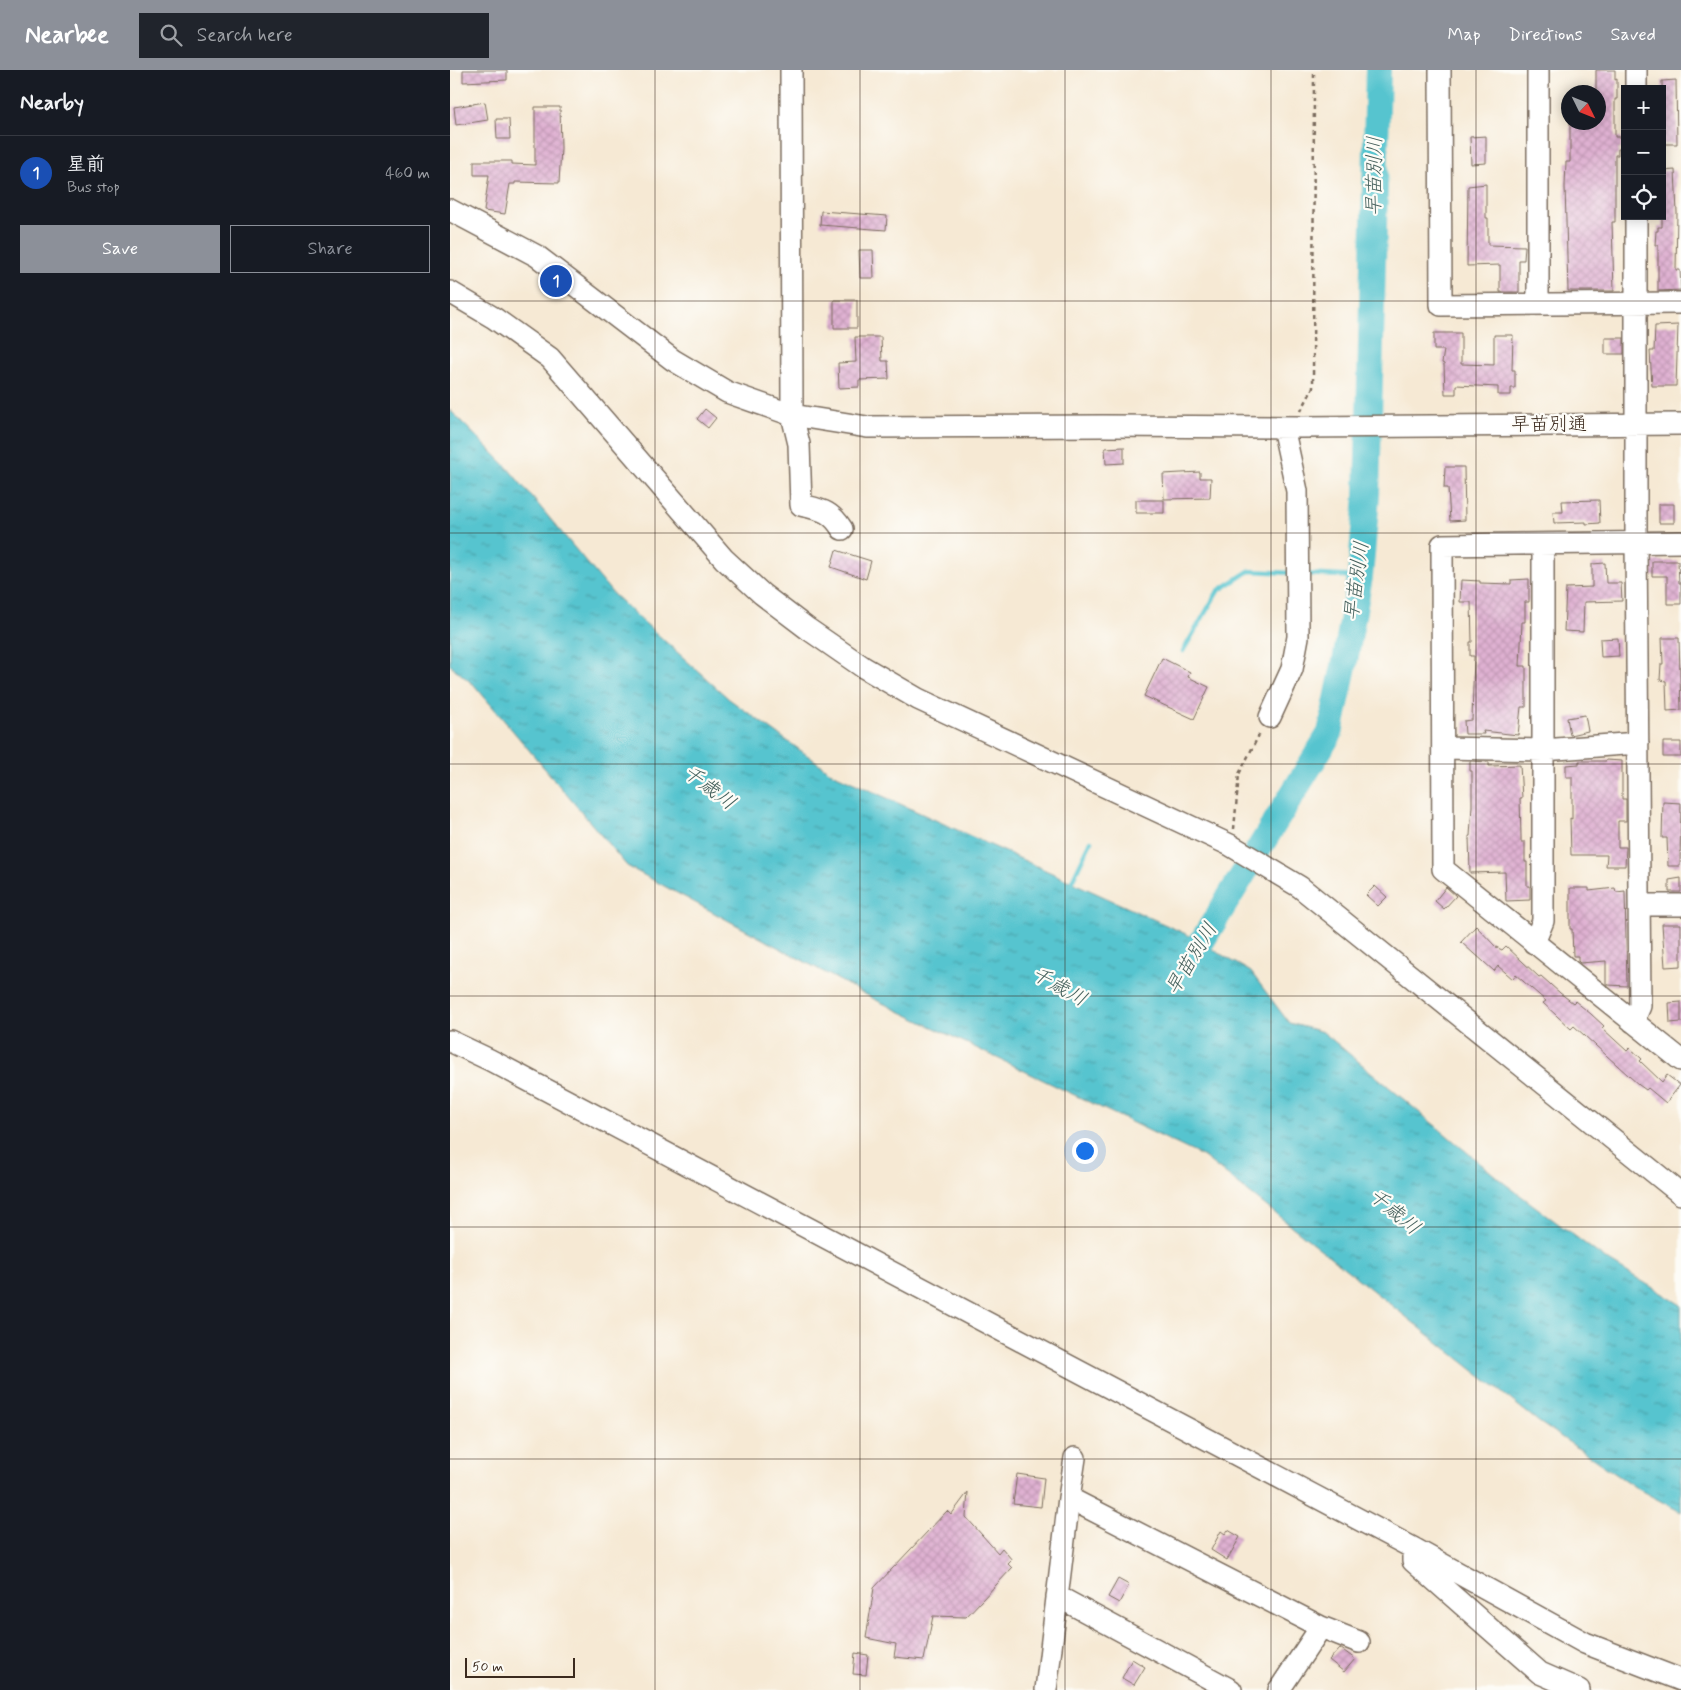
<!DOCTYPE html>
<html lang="en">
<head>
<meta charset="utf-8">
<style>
	:root { --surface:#171b24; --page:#20242c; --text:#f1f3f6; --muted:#9ea1a6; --line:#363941; --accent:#8c9099 }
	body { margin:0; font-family:Mynerve,"Klee One",sans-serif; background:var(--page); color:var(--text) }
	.controls { position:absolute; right:15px; top:15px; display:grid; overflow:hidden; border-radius:0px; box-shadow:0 2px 12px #0003 }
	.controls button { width:45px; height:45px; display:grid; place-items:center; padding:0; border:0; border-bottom:1px solid var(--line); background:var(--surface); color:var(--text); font:25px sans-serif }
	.compass { position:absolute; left:1111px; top:15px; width:45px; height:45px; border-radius:50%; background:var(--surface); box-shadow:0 2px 12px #0003; rotate:133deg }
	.scale { position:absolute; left:15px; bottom:12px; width:110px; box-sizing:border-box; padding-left:5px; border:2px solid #3b2a1e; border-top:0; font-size:14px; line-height:18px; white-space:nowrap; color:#3b2a1e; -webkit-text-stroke:4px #fdfcf7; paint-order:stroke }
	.you { position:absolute; left:634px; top:1080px; width:18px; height:18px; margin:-12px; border:4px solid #fff; border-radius:50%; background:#1a73e8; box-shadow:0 0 0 8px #1a73e833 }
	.badge { display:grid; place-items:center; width:32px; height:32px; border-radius:50%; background:var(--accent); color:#fff; font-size:16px; font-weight:700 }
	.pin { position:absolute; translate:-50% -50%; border:2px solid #fff; box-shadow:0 1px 5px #0006 }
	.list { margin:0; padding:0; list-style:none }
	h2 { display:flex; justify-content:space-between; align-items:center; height:65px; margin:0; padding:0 20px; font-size:21px }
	h2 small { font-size:16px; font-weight:400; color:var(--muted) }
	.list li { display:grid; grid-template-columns:32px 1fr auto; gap:15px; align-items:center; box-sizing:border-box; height:75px; padding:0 20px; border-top:1px solid var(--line) }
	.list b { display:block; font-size:19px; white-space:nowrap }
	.list p { margin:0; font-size:16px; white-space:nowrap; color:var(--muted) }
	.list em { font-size:16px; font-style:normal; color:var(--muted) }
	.actions { display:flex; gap:10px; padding:15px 20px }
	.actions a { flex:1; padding:11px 0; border:1px solid var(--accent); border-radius:0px; text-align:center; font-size:18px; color:var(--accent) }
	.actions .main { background:var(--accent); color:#fff }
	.icon { flex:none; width:28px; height:28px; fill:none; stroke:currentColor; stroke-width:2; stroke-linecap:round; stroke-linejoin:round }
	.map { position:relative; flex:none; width:1231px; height:1620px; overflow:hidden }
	header { display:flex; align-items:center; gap:30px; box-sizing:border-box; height:70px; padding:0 25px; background:var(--accent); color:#fff }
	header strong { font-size:24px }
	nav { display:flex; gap:28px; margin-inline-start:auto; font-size:18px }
	.search { width:350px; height:45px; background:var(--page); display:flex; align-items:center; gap:12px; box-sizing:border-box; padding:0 18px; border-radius:0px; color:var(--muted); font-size:19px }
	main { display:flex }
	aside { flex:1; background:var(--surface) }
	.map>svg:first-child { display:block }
</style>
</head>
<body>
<header>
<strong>Nearbee</strong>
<div class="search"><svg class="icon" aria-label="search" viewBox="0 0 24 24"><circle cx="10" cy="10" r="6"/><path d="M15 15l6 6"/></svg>Search here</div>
<nav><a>Map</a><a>Directions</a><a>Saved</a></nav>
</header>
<main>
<aside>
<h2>Nearby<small></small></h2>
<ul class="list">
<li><span class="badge" style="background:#1a4fb4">1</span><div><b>星前</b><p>Bus stop</p></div><em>460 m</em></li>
</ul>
<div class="actions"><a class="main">Save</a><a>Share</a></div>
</aside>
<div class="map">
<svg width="1231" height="1620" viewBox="0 0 1231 1620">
	<defs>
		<pattern id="water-ripples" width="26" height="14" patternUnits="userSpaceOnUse" patternTransform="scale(1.25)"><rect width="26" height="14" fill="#57c4cf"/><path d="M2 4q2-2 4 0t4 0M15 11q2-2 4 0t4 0" fill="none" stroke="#499fa7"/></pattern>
		<pattern id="building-cross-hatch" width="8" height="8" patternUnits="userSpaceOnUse" patternTransform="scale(1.25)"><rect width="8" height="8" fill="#dfb1d2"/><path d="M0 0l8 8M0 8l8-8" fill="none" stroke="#c098b4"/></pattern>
	</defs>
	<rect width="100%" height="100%" fill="#fdfcf7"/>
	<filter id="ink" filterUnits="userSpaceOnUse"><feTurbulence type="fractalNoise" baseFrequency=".02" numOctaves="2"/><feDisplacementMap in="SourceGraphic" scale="10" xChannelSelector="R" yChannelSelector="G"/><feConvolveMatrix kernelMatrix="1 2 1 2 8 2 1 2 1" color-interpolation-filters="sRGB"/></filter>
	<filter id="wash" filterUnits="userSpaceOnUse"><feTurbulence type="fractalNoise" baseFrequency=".0096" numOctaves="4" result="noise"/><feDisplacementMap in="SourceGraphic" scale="20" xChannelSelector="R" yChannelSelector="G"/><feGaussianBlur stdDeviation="1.12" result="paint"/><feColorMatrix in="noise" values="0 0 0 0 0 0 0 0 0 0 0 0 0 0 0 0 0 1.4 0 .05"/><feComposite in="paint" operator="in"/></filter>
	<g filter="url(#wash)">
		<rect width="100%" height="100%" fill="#f6e9d4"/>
		<!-- water -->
		<path fill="url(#water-ripples)" stroke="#497776" d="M0,340L56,396L164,525L279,629L382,703L738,865L801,902L839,953L873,962L1054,1113L1154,1188L1231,1235V1442L1188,1419L1089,1352L754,1087L424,929L177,796L25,616L0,595Z"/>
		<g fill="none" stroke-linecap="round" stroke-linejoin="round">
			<!-- stream -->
			<path stroke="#57c4cf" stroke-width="4.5" d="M854,504L910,507
				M733,581L768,521L799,501L841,503
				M619,817L641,771"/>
			<!-- river -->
			<path stroke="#57c4cf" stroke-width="26" d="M733,902L880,663L895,591L910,507L917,426L928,0"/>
		</g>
		<g id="blocks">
			<!-- building -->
			<path fill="url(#building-cross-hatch)" d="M13,0H57V10L13,12Z
				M1146,0H1165V10L1167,9V29H1165V67H1171V79H1168V85H1165V152H1162L1164,221H1118L1115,116L1116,92H1120V52H1148V22H1146Z
				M1226,10L1227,74H1213L1212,11Z
				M35,32L38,50L6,55L4,37Z
				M85,37H110L111,78L109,113L65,112V114H60L55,144L34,141L39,105H24V91H62V94L85,95Z
				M46,49H59L60,69H47Z
				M1036,66V93L1021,94L1020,67Z
				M1225,100L1227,143L1226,200H1230L1231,220L1208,221V175H1205L1206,161H1208V157H1212V101Z
				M1036,114V148H1038V175L1075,176L1074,190H1069V222H1050V195L1017,196L1018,116Z
				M371,141L437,146L436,160L370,155Z
				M409,180H423L424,208H410Z
				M384,230H407V258H384Z
				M1228,255L1226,316H1202L1200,281H1204L1205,256Z
				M984,263H1011V294L1044,295V265H1063L1062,300H1065V318H1061V325H1048V317L1006,315V324H995L994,294L992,293L994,280H984Z
				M405,267H431L432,291H438L439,309L409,310V317L389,318L388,293L406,292Z
				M1155,268H1174V284H1155Z
				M255,339L266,348L258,358L247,349Z
				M674,377V393L656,394L655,378Z
				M995,397H1014L1015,450L1000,451L998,418H994Z
				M750,402V408H761L760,428L714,429L713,404Z
				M686,430H714V443H686Z
				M1149,430L1150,453L1136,454V452L1104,453L1103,442H1113L1112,431Z
				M1209,434H1224V453H1209Z
				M386,480L421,491L416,509L381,497Z
				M1202,491H1228L1229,513H1231V534H1217V506H1202Z
				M1155,493L1156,513H1171L1172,531L1134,532L1133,562L1114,561L1116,518L1142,517V494Z
				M1079,509V532H1075V552H1072L1070,596H1076V637H1071L1068,665L1033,661L1034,664H1015L1014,651L1022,650L1024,586H1020V572H1022L1021,532H1010L1011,510L1030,511V513L1061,514V510Z
				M1168,568L1169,586L1151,587L1150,569Z
				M1212,568H1229L1231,640L1217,641L1216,611L1210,610L1211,594H1213Z
				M712,588L740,602L738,607L759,617L744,649L694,626Z
				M1135,645L1138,661L1120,665L1117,648Z
				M1213,672H1231V687H1213Z
				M1156,690L1172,691V729H1176V751H1168V777H1176L1175,796H1156L1157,785H1121L1120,748L1122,749V707H1116V695L1129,694V691H1156Z
				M1020,691L1039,692V696L1070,695L1072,728H1070L1071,767V772H1075V792H1077V816H1080V830L1056,831L1055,802L1020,803L1019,766H1020L1022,736V701H1020Z
				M1213,732L1231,733L1230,796H1218L1217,768H1212Z
				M1231,808V822H1219V810Z
				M925,816L937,827L928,836L916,825Z
				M996,817L1006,826L994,839L985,831Z
				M1120,818H1139V821L1165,818L1166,822L1175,821L1177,916L1158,915L1156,914V891L1130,893L1128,891V886H1123L1122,859H1120Z
				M1212,854H1231V896L1215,897Z
				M1026,856L1046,877L1052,880L1056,876L1089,907L1091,906L1110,923L1123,933L1125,931L1141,944L1154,956L1152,958L1177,981L1180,978L1192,989L1190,991L1212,1012L1217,1005L1230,1015L1216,1033L1198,1018L1196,1020L1189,1015L1124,956L1121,959L1093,933L1096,931L1066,905L1063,909L1048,896L1044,901L1024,883V884L1011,872Z
				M1231,932V952L1220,953L1219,933Z
				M567,1404L594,1408L591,1437L563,1434Z
				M518,1422L516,1447L548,1483L552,1478L562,1490L558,1494L562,1498L516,1547L483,1546L474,1590L444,1587L446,1574L416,1568L424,1518L497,1441L501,1445Z
				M778,1460L790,1467L777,1490L761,1480L771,1461L775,1464Z
				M668,1509L679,1515L669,1533L658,1527Z
				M890,1578L905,1589L894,1602L879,1590Z
				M405,1583L418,1585L416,1605L403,1604Z
				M682,1589L695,1597L684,1615L672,1608Z"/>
		</g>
	</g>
	<g filter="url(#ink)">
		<use href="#blocks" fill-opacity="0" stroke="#7c6d5e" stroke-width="1"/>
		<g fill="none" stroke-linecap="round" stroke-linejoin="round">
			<defs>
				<path id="minor" d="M341,0L342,345L349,374L351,435C371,440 380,440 392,459
					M990,0L991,235L1231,233
					M1088,0V234
					M1186,0V19
					M0,140L87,186L223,290L277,322L342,345L417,357L653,356L851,357L1231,354
					M0,222L44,248L100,288L274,489L312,524L358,559L413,597L468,629L780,775L850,817L1231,1124
					M1231,472L992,475L993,799L1231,990
					M820,647L842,599L848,567L847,421L833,357
					M993,678L1093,680L1188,673
					M1190,835H1231
					M1084,873L1093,851V474
					M1183,952L1190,936L1186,473V146
					M0,971L40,990L963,1478L1135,1573L1231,1610
					M619,1428L871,1557L829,1620
					M963,1478V1491L1090,1603L1129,1620
					M607,1526L781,1620
					M871,1557L909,1572
					M596,1620L619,1428L625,1388"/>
			</defs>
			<!-- minor casing -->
			<use href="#minor" stroke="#7c6d5e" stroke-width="24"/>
			<!-- path -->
			<path stroke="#7c6d5e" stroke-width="2.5" stroke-dasharray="4 4" stroke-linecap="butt" d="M851,341L863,318L864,0
				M784,759L789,704L811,661"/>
			<!-- minor -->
			<use href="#minor" stroke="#fff" stroke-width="21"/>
		</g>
	</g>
	<!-- grid -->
	<path fill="none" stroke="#3b2a1e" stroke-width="1" stroke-opacity="0.55" d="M205,0V1620M410,0V1620M615,0V1620M821,0V1620M1026,0V1620M0,231H1231M0,463H1231M0,694H1231M0,926H1231M0,1157H1231M0,1389H1231"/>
	<g text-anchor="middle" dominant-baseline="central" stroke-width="4.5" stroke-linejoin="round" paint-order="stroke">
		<!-- street labels -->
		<g font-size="19" fill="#3b2a1e" stroke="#fdfcf7">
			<text x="1099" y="354">早苗別通</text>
		</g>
		<!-- water labels -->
		<g font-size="20" font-style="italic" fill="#45605c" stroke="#fdfcf7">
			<text transform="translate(925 106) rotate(-89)">早苗別川</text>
			<text transform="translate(907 511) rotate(-82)">早苗別川</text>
			<text transform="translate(259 718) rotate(37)">千歳川</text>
			<text transform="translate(742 889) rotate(-59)">早苗別川</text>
			<text transform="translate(609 917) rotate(29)">千歳川</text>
			<text transform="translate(944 1142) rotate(40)">千歳川</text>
		</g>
	</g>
</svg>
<div class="controls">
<button>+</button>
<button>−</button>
<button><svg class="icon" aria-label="locate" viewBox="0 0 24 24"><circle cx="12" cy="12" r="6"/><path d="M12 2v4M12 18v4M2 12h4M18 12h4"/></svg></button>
</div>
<svg class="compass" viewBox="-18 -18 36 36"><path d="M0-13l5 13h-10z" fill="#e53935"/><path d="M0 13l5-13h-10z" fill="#9ea1a6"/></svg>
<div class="scale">50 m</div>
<div class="you"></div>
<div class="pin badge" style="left:106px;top:211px;background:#1a4fb4">1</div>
</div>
</main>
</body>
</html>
